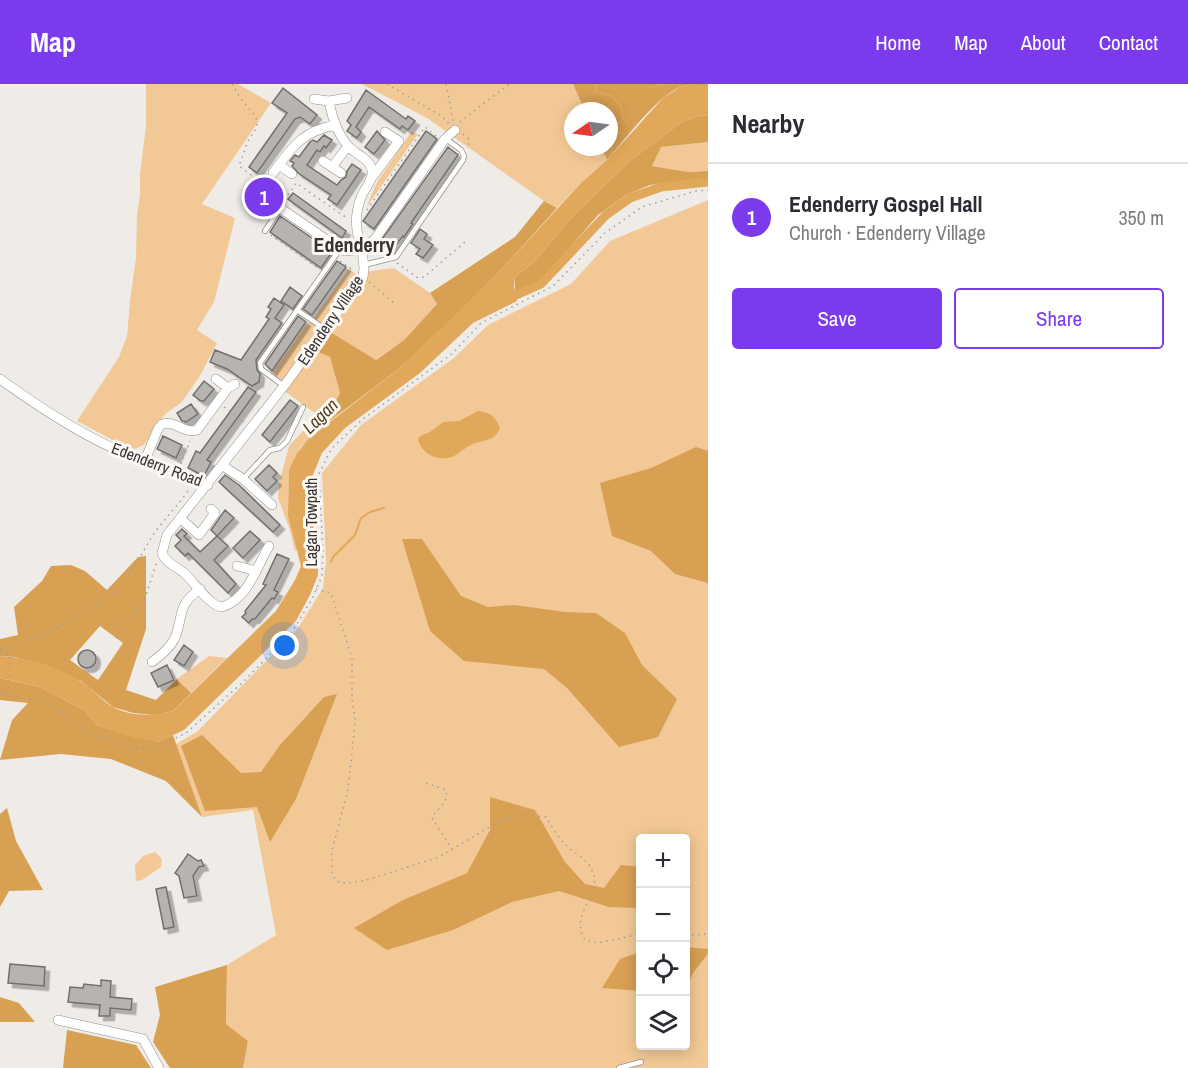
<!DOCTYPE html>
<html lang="en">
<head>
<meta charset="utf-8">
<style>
	:root { --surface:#fff; --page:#f2f2f3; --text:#2b2b33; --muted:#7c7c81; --line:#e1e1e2; --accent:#7c3aed }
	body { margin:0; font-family:"Archivo Narrow",sans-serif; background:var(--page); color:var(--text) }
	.controls { position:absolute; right:18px; bottom:18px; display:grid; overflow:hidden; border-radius:6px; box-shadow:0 3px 15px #0003 }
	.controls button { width:54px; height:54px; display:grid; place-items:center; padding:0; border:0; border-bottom:2px solid var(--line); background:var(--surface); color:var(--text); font:30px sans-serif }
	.compass { position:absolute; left:564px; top:18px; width:54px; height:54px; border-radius:50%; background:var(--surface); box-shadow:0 3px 15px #0003; rotate:257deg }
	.you { position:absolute; left:285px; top:562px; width:21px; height:21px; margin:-15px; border:4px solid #fff; border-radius:50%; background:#1a73e8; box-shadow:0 0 0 9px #1a73e833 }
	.badge { display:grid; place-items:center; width:39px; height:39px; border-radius:50%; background:var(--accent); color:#fff; font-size:20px; font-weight:700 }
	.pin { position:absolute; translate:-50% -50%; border:3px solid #fff; box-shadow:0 2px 6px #0006 }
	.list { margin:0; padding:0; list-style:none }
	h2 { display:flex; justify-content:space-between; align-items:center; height:78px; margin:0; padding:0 24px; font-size:26px }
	h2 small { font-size:20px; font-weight:400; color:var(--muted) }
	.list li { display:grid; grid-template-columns:39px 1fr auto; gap:18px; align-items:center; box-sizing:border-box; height:108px; padding:0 24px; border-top:2px solid var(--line) }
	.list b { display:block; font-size:22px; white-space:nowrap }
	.list p { margin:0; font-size:20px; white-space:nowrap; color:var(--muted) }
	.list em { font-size:20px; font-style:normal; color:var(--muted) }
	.actions { display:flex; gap:12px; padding:18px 24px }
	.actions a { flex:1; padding:14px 0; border:2px solid var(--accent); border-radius:6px; text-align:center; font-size:21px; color:var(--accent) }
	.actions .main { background:var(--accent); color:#fff }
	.icon { flex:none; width:33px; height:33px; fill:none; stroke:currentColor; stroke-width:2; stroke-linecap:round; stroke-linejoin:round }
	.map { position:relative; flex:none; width:708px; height:984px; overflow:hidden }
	header { display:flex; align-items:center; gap:36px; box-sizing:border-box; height:84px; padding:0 30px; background:var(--accent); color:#fff }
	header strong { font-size:28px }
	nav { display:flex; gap:33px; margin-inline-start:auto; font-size:21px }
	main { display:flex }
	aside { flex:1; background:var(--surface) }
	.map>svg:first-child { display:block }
</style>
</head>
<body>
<header>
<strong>Map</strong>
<nav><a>Home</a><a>Map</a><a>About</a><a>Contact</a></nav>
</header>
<main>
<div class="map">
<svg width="708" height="984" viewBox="0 0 708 984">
	<defs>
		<filter id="shadow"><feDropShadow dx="4.5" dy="4.5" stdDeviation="0" flood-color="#0004"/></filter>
	</defs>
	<rect width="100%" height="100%" fill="#efece8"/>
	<!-- green -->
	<path fill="#f2c996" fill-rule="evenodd" d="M146,0H238L271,19L202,120L235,134L214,218L197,246L217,259L201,290L182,318L165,330L144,361L134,365L122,361L77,337L119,273L127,252L130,217L136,174L137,131L140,110V90L146,42Z
		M362,0H573L585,27H573V63H601L607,76L581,99L557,124L544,117L427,34Z
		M411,48L418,50L366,124L377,98Z
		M708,58V87L688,88L652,82L660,63Z
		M708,116V984H243L248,957L226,940L227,881L276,851L253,726L202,733L176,660L198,647L298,544L323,504L326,477L322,389L361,341L454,274L488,241L571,200L610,157ZM640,754H686V962H640Z
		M394,184L430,209L437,220L404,256L375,276L327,246L370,187Z
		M349,185L357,191L323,240L314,234Z
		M309,237L319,243L283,297L272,289Z
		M313,266L330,273L340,309C335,319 330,333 323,342C314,352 303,358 297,369C282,396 290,438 297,466L295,467L290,446L278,414L279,400L289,362L318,331L284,307Z
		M209,572L227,574L191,609L177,595Z
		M155,768L162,775L161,783L142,796L136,797L135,781L143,772Z"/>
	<!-- forest -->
	<path fill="#d8a053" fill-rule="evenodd" d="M573,0H708V2C698,1 690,0 680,3C656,13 625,56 607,76L601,63H609V27H585Z
		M701,31L708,32V58L661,63L652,82L688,88L708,87V94L650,101L626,111L598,131L540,198L515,209V193L536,176L569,136L632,75L682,38Z
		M544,117L557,124L500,187L429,257L400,284L323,342L340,309L330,273L313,266L327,246L376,276L404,256L437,220L430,209L515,153Z
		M696,363L708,367V499L675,490L651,467L612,452L600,399L651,384Z
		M422,455L461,512L488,523L515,521L565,528L596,529L625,549L642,581L677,615L658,653L619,663L567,604L544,585L464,577L430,547L402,455Z
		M146,472V545L126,606L156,616L177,595L191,609L173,627L155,631L133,629L113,623L81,597L16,573L0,572V555L18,551L14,523L42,497L51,482L71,481L85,487L107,506L138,473ZM100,542L123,559L98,596L70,576Z
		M0,594L40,603L84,626L98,642L158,658L173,651L202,733L166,697L111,675L61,670L0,676L12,636L28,619L0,616Z
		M337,610L296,715L270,758L257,723L205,727L181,662L202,651L241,689L261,688L280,661L324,613Z
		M490,713L535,726L565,778L585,800L604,804L621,781L640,783V824L609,823L559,807L512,818L453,846L387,866L354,844L403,816L467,789L490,746Z
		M7,724L16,757L43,806L9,807L0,823V730Z
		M686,863L708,865V870L693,889L686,906Z
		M640,868V907L602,904L620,875Z
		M227,881L226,940L248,957L243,984H170L153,958L160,931L155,903Z
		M0,913L19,919L35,938H0Z
		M67,946L136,961L151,984H63Z"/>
	<!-- water -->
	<path fill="#e1a85b" d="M693,0L708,2V32L701,31L682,38L632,75L569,136L536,176L515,193L514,202L517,217L473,239L420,289L345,344L322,369L310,398L311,430L318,471V491L310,511L296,537L184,646L158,658L135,654L98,642L84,626L40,603L0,594V572C29,573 55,582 80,597C92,604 101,616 113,623C132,633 153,632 173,627L276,527L295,496L301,482L288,432L289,386L297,369L309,354L400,284L500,187L581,99L607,76L663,14L680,3Z
		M478,327C491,329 496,332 500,345C493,358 485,355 473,360C465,363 459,370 452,373C438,378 420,369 418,355L420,352L430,348L443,338L459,337Z"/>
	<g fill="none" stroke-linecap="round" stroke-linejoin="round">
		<!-- stream -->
		<path stroke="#e1a85b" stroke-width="2" d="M596,0L595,8L612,12L622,23V33L628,39
			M649,4L666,0
			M331,478L333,473L355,451L361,434L370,428L384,424"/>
		<!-- canal -->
		<path stroke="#e1a85b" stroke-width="9" d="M505,216L541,200L606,131L630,114L661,103L708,98"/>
	</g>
	<!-- building -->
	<path fill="#b7b4b0" stroke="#726f6c" stroke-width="1.5" filter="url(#shadow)" d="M283,4L317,31L310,40L300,33L295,35L257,89L249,83L287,29L272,19Z
		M366,6L406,35L408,32L415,37L408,46L402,42L400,45L369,23L356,43L361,48L357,54L347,47L351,41L347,37Z
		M377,47L385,56L374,70L365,63Z
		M426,47L437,55L374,145L363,137Z
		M324,51L332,56L326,64L324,62L320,68L317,66L307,81L337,101L341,96L346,93L347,87L352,80L361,86L337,121L328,115L331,111L298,89L292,82L294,79L290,77L295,71L299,73L310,58L313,56L317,58Z
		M448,63L458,71L411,139L413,140L404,153L403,152L388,170L377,162Z
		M293,109L346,147L342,154L288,115Z
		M280,132L332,168L321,184L270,148Z
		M420,145L427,150L424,155L433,161L423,174L416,170L420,165L411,159Z
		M337,177L346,183L312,231L303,225Z
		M290,203L302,212L293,225L281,217Z
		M274,214L284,221L275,234L282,239L256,276L257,286L260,290L259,298L252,302L227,285L210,278L215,266L241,276L269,235L266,233L271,225L268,223Z
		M298,232L306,238L272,287L265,280Z
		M204,297L214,305L204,317H201L193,311Z
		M248,303L256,308L207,376L211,378L204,392L188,384L196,367L200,369Z
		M290,316L298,322L270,358L262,351Z
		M191,320L198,330L186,338L182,337L177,329Z
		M163,352L182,361L176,374L157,365Z
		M269,381L277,389L273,393L277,397L267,407L255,395Z
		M225,391L239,401L280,441L273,448L219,398Z
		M225,426L234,434L217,452L228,462L214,476L236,500L228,509L188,469L185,472L175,462L181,456L176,451L182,445L187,450L184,452L200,468L217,452L211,446Z
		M250,447L260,456L243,474L233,464Z
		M277,470L289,475L274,506L278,508L274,515L272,514L255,535H252L249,539L242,533L246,529L245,527L266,501L263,500Z
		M184,561L193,568L184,582L174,576Z
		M78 575a9 9 0 1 1 18 0a9 9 0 1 1-18 0Z
		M167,581L174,596L158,603L151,589Z
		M188,770L198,777L201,776L204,782L199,783L193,792L197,812L184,814L179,792L175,789Z
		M166,803L174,843L164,845L156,805Z
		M10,880L45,883L44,902L8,899Z
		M101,896L111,897L110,913L132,915L131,926L110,924V932H99L100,921L68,918L70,903L83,904L84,900L101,902Z"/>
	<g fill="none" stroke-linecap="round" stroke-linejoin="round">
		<defs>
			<path id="service" d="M265,147L280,124L277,115L255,100L249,110L272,124H280
				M364,181L396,173L463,76L464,72L461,66L446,55
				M297,226L325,245
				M284,302L261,285L260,279L340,165
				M243,395L270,366L280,364L287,357L303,323
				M619,984L641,978"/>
			<path id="minor" d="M314,15L329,17L347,14
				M323,77L341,89
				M279,81L292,90
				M332,83L348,62
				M273,89C292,63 302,47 336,41
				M373,92L399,57L385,48
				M280,124L340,165L345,167L362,165C355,146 354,130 362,111C366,103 374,94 372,86C370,75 357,71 349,63C338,51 332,33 329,17
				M0,295C40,324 81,351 126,370C153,381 181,390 208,401
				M216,295L228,304
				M145,376L158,345L162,340C176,336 183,350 197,346L228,304L235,300
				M225,379L223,382L243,395L272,421
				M180,434L199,451L215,429L211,425
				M269,462C256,484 248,515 222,523C209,522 194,497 183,488C175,482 165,478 162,469L167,451L284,302L363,193L364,184L362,165L375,155L445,55L455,46
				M237,482L256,487
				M152,578C161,571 170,564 175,554C184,531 176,522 200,505
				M58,936L143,955L159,984"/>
		</defs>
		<!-- service casing -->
		<use href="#service" stroke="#94918e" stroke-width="6"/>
		<!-- minor casing -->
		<use href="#minor" stroke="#94918e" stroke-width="10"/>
		<!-- path -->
		<path stroke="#a09e9b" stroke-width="1.5" stroke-dasharray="1.5 4.5" stroke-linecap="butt" d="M232,0L241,15L256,33L257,43L248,57L239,82L254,93
			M387,0L443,33L449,40
			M446,0L453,37
			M460,38L509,0
			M463,50L469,55V61L467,62
			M285,116L296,99L347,134
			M367,126L425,43L436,52
			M271,151L318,184
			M340,177L353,186
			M397,179L418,194L424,193L465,158
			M369,198L395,220
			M224,323L244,338
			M181,380L190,357
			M316,505L331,509L352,574V616L355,633L354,649L348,706L332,767V789L335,795L340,799H348L367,796L439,773L498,738L524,730L546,733C551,741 556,750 562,757C570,767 587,774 592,786C604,810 568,830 585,856L598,859L640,850
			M116,554L144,517L157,477
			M0,565C38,555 102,525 127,494C138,479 145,462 156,447C167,432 180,419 190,404
			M0,569L10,571L9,606L0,608
			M0,609L47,619L58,625L79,645L124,662L152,665L186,649L243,598L292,548L312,515L322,492L323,468L319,390L331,365L363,335L453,269L481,239L553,202L605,149L642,123L696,107L708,106
			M426,699L446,706C449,721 437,723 432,734L452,765
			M686,851L708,850"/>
		<!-- service -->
		<use href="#service" stroke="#fff" stroke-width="4.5"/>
		<!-- minor -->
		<use href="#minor" stroke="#fff" stroke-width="9"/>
	</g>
	<g text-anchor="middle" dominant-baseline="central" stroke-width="6" stroke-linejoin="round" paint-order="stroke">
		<!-- street labels -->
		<g font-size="16" fill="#353432" stroke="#fcf9f5">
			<text transform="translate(330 236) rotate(-56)">Edenderry Village</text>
			<text transform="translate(157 380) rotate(21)">Edenderry Road</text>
			<text transform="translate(311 438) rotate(-90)">Lagan Towpath</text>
		</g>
		<!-- water labels -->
		<g font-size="18" font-style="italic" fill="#563e1d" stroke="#fcf9f5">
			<text transform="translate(320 332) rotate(-44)">Lagan</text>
		</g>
		<!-- quarter labels -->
		<g font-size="20" font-weight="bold" fill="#353432" stroke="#fcf9f5">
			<text x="354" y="160">Edenderry</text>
		</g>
	</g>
</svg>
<div class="controls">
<button>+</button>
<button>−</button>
<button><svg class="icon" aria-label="locate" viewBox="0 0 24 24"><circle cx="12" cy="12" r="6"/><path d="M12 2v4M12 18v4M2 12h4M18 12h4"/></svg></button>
<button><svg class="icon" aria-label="layers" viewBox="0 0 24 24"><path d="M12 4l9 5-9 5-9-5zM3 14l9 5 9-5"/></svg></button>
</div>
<svg class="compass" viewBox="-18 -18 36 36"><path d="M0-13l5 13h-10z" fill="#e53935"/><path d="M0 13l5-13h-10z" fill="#7c7c81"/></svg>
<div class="you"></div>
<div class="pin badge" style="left:264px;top:113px">1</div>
</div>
<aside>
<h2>Nearby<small></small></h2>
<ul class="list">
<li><span class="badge">1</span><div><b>Edenderry Gospel Hall</b><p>Church · Edenderry Village</p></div><em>350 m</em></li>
</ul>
<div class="actions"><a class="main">Save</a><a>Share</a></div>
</aside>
</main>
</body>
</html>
